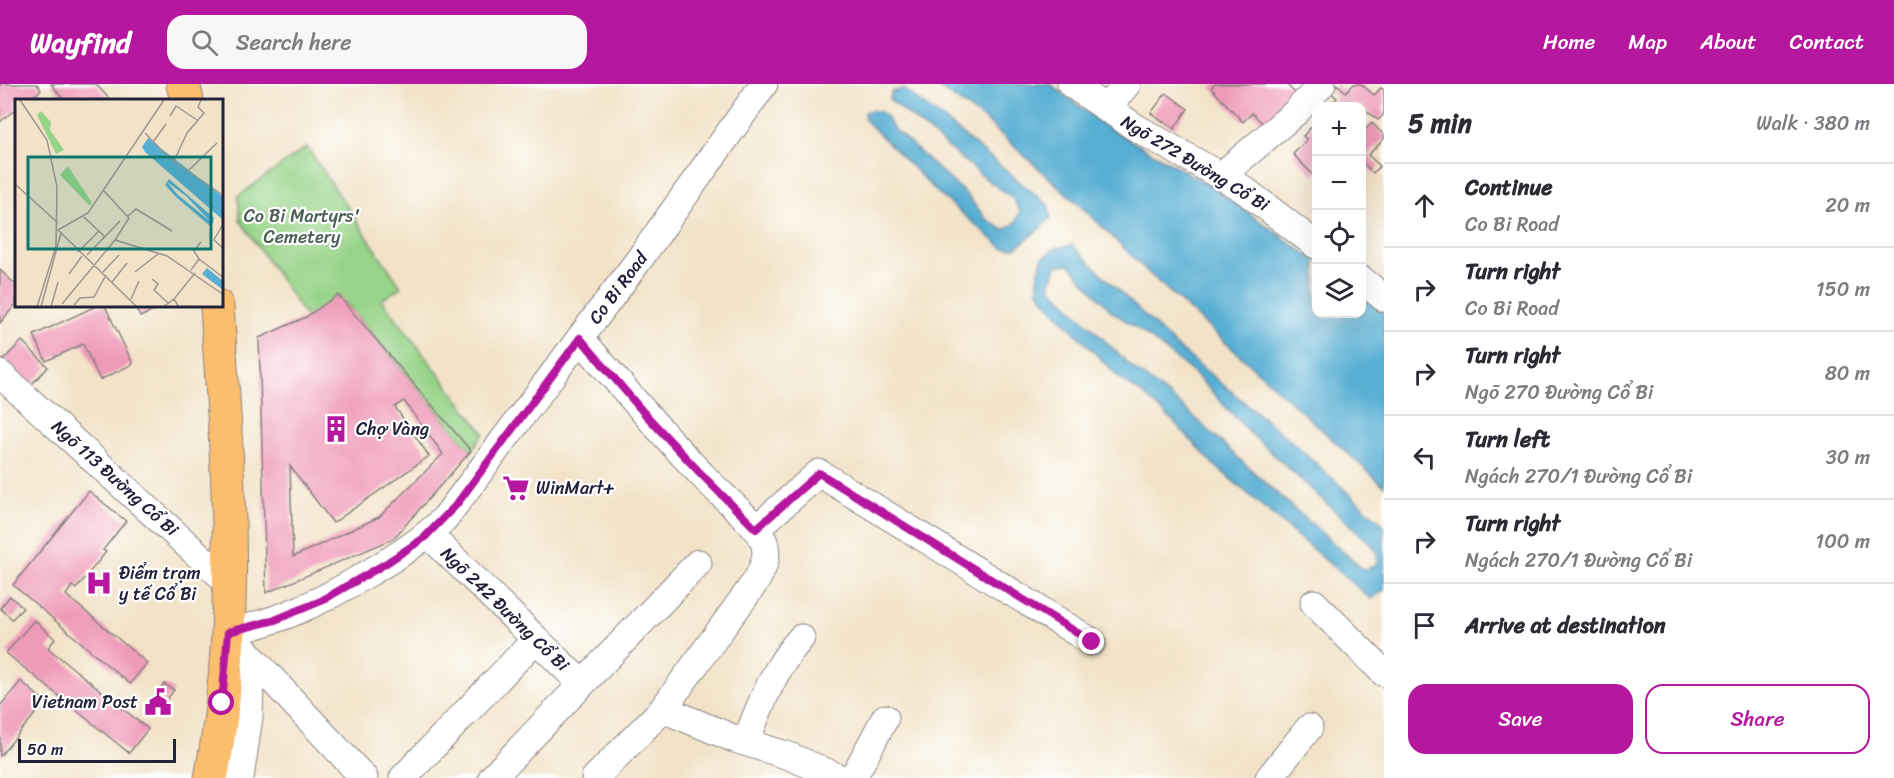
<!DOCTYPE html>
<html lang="en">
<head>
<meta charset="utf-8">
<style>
	:root { --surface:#fff; --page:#f7f7f7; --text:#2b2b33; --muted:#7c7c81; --line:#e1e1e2; --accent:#b5179e }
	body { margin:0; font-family:Sriracha,sans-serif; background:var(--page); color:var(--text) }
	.controls { position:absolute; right:18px; top:18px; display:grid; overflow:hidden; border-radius:12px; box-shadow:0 6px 24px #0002 }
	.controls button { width:54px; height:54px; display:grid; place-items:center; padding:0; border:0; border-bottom:2px solid var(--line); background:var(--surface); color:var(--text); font:30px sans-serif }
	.scale { position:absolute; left:18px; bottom:15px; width:158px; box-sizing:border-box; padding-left:6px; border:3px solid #22223b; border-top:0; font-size:16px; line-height:21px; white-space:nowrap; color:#22223b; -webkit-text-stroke:4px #fff; paint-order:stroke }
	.stop { position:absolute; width:18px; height:18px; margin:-14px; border:4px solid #b5179e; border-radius:50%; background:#fff }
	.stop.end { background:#b5179e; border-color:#fff; box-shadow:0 2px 6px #0008 }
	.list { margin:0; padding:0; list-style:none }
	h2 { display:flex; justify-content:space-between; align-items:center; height:78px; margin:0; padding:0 24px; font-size:26px }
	h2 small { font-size:20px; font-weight:400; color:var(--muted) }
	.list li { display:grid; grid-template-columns:39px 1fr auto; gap:18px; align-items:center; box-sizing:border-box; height:84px; padding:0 24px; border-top:2px solid var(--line) }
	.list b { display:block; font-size:22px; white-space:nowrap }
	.list p { margin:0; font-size:20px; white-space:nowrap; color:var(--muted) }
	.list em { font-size:20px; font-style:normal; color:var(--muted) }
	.actions { display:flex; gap:12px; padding:18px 24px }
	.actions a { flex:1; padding:14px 0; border:2px solid var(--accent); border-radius:18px; text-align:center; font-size:21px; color:var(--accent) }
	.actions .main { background:var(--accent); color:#fff }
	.icon { flex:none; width:33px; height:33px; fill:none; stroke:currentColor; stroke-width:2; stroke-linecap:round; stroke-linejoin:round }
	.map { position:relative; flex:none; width:1384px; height:694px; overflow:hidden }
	header { display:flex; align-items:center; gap:36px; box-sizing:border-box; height:84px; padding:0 30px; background:var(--accent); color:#fff }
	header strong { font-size:28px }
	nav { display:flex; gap:33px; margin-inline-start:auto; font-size:21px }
	.search { width:420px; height:54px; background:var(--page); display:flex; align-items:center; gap:15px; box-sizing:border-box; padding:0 21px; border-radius:18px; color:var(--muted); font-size:22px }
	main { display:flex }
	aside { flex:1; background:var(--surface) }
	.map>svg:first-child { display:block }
</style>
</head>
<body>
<header>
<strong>Wayfind</strong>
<div class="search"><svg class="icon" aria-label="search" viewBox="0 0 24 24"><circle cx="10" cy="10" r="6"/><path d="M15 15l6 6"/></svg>Search here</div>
<nav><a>Home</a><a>Map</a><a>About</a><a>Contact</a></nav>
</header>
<main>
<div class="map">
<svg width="1384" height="694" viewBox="0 0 1384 694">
	<rect width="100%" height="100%" fill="#fff"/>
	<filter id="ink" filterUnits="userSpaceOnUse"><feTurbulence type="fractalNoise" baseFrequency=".0167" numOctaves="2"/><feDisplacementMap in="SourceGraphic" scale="12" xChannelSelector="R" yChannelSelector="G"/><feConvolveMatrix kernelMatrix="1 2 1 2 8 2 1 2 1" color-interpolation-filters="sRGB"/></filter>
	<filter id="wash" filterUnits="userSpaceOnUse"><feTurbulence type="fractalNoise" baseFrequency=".008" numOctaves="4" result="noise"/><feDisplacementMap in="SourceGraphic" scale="24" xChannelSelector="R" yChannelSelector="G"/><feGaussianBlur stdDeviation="1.35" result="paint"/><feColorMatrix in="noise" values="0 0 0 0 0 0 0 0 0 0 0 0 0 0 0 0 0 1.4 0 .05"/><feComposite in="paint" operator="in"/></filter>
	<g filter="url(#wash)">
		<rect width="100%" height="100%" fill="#f2e3c8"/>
		<!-- green -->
		<path fill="#97d388" stroke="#5c7a62" stroke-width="1.5" d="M307,63L401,203L382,216L484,349L471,367L339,211L306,233L240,136L238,112Z"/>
		<!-- water -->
		<path fill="#56aed3" stroke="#3c6887" stroke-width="1.5" fill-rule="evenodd" d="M934,0H1050L1107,43L1212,103L1316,177V230H1362V210L1384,227V402L1153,193L1086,127L986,37Z
			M903,5L946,37L1048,121L1051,134L1028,155L1015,164H1003L938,109L865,36L864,28C882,23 884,29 893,44L967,111L986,135L1004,146L1016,138L1020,127L1013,114L990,98L889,15L892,8Z
			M1072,161L1175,261L1291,357L1384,441V506L1371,515L1213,380L1175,339L1143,310L1121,296L1052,225L1038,207V191L1042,175L1055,164ZM1069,180L1111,227L1142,248L1196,291L1249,348L1372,461L1377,468V479L1365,487L1272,405L1181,321L1134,285L1050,203L1056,182Z"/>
		<g id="blocks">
			<!-- building -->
			<path fill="#ef9ab8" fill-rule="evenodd" d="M0,0H37L41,6L28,16H16V25L0,38Z
				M51,0H96L110,16H64Z
				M1215,0H1286L1302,16L1270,47L1252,29L1243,38L1211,4Z
				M1337,0L1346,8L1354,0H1361L1374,11L1381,4L1384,6V30L1378,36L1363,24L1362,25V22H1329L1337,14L1330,8Z
				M1166,9L1188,25L1174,45L1151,29Z
				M1316,38V89L1314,92L1293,70L1307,56L1303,52Z
				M1372,39L1384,51V55L1368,71L1380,82L1373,89L1362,78V49Z
				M0,186L16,201V220L0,239Z
				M338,211L471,367L393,455L266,509L259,254L306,233ZM404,317L443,370L379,433L293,473L290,382L333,439L429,372L395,323Z
				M96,222H105L133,280L100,296L83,260L46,277L34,251Z
				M135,222H163L140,233Z
				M22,257L48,283L30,302L3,276Z
				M89,407L126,437L103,466L106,468L76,505L72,502L66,511L147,579L130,600L13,501Z
				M10,512L23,524L12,535L0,524Z
				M34,536L55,555L48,564L148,645L129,669L6,569Z
				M21,597L45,618L0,672V622Z
				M164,600L174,606L160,625L151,619Z"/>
		</g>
	</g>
	<g filter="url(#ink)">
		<use href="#blocks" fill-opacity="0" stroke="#8a8282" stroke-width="1.5"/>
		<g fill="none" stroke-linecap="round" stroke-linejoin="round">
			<defs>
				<path id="minor" d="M1071,0L1135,43L1243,105L1316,161
					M1106,25L1127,0
					M1222,91L1296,28L1322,0
					M1362,196L1384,214
					M580,254C620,300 659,347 702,391C717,408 756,438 764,458C769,472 763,484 756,497L663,625L735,655L789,672L840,694
					M0,290L229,499
					M756,445L819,389L1092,558
					M428,450L582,600
					M1314,519L1384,589
					M228,548C279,538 323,517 367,490C395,474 422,457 445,434L638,177L764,0
					M228,548L364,694
					M746,658C760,621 774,584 801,554
					M240,694L249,633L251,573
					M403,694L536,555
					M492,694L698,479
					M595,694L663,625
					M853,694L885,634
					M1269,694L1309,644"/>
				<path id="major" d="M183,0L187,16
					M211,694C242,539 227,379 217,222"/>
			</defs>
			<!-- minor casing -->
			<use href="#minor" stroke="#8a8282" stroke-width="29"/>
			<!-- major casing -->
			<use href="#major" stroke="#8a8282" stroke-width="35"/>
			<!-- minor -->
			<use href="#minor" stroke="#fff" stroke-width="27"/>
			<!-- major -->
			<use href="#major" stroke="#fbbe6e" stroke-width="33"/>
		</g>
	</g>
	<g fill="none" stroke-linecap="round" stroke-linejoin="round" filter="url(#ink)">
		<!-- route -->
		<path stroke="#b5179e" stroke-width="8" d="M222,619L228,548L275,536L321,517L385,480L424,454L456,421L580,254L644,329L703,392L756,445L819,389L1092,558"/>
	</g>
	<!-- icons -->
	<defs>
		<symbol id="building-bare" viewBox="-9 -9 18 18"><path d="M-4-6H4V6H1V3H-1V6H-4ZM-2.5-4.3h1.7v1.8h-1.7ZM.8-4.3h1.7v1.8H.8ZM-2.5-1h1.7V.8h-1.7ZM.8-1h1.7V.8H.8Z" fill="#b5179e" stroke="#fff" stroke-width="2.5" paint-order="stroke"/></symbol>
		<symbol id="supermarket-bare" viewBox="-9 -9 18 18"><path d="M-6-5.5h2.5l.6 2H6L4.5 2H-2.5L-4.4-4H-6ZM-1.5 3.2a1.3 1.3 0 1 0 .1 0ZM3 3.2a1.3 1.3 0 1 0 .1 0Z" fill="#b5179e" stroke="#fff" stroke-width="2.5" paint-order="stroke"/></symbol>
		<symbol id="hospital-bare" viewBox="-9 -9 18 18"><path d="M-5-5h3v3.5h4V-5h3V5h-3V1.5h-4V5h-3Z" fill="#b5179e" stroke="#fff" stroke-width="2.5" paint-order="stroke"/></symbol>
		<symbol id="civic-bare" viewBox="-9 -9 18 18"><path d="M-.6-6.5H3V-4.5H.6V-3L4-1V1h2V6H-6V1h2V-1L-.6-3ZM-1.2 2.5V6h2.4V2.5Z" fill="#b5179e" stroke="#fff" stroke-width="2.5" paint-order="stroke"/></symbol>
	</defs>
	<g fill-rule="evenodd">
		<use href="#building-bare" x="317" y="326" width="38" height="38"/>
		<use href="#supermarket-bare" x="497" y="385" width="38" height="38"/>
		<use href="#hospital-bare" x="80" y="480" width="38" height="38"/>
		<use href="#civic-bare" x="139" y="599" width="38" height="38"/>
	</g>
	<g text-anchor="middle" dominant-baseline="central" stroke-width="4.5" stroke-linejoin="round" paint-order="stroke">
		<!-- street labels -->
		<g font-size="18" fill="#22223b" stroke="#fff">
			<text transform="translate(1195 79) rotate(31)">Ngõ 272 Đường Cổ Bi</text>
			<text transform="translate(618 204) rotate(-53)">Co Bi Road</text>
			<text transform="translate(115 394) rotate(42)">Ngõ 113 Đường Cổ Bi</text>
			<text transform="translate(505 525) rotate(44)">Ngõ 242 Đường Cổ Bi</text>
		</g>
		<!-- park labels -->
		<g font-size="18" fill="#4b6056" stroke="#fff">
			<text x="302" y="132">Co Bi Martyrs'<tspan x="302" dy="21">Cemetery</tspan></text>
		</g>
		<!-- poi labels -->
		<g font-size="18" fill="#22223b" stroke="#fff" text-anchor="start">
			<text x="356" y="345">Chợ Vàng</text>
			<text x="536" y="404">WinMart+</text>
			<text x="119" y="489">Điểm trạm<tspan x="119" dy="21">y tế Cổ Bi</tspan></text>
			<text x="138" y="618" text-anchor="end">Vietnam Post</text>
		</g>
	</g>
	<!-- overview -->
	<g transform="translate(15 15)">
		<rect width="208" height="208" fill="#f2e3c8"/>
		<path d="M26,12L36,23L35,31L49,51L41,55L22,16ZM53,67L77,104L75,107L45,76Z" fill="#97d388"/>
		<path d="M133,39L208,98V121L130,53L127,48ZM154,80L199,119L198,124L194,126L161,98L150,86ZM152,83L171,97L195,122L163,96ZM192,169L208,182V191L187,175Z" fill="#56aed3" fill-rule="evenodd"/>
		<path fill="none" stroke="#9f9690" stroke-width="1.5" d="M5,1L32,41L42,88L41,147L22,208M155,17L161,7L182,21M130,34L154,59L209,97M138,43L151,25M159,62L172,34L189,14L183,8L186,1M174,71L202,44M0,85L43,124M89,92L114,119L100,141L152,157L209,196M113,117L121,110L157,132M69,118L90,138M209,123L199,141L209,150M63,153L84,132M72,156L105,122M184,160L179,152L186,143M176,171L184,160L209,179M88,173L104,156M120,173L143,155M54,175L67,157M137,180L143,185L139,191L154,205M97,183L112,164M116,200L124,182M159,200L180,174M47,205L100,141M59,206L65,199L79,198L91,176M26,208L46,134M36,208L43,183M122,208L43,131L73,114L149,1M148,208L159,200L164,208"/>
		<path fill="#0f766e" fill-opacity="0.15" stroke="#0f766e" stroke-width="3" d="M13,58H196V150H13Z"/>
		<rect width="208" height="208" fill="none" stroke="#22223b" stroke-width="3"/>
	</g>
</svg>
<div class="controls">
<button>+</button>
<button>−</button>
<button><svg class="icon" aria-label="locate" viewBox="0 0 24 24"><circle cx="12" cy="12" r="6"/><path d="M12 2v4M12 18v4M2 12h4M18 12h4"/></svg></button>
<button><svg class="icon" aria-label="layers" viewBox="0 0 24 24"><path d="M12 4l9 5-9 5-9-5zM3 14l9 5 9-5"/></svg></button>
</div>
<div class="scale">50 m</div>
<div class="stop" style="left:222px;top:619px"></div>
<div class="stop end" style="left:1092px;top:558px"></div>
</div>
<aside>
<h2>5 min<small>Walk · 380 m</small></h2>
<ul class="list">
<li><svg class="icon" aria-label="ahead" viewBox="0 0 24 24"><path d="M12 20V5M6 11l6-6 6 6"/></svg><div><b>Continue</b><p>Co Bi Road</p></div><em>20 m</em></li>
<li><svg class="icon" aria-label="right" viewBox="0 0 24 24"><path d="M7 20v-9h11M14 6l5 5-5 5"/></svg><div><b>Turn right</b><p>Co Bi Road</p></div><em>150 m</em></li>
<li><svg class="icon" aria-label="right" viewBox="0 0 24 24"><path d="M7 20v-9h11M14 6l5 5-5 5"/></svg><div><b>Turn right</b><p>Ngõ 270 Đường Cổ Bi</p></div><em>80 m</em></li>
<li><svg class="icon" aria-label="left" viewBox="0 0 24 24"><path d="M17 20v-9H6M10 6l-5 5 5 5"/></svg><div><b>Turn left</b><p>Ngách 270/1 Đường Cổ Bi</p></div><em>30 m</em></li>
<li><svg class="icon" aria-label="right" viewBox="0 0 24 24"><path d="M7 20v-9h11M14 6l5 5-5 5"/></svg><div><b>Turn right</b><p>Ngách 270/1 Đường Cổ Bi</p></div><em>100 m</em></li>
<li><svg class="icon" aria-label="arrive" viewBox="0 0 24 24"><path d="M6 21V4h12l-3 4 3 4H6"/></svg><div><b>Arrive at destination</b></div></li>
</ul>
<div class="actions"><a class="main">Save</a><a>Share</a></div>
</aside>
</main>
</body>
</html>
